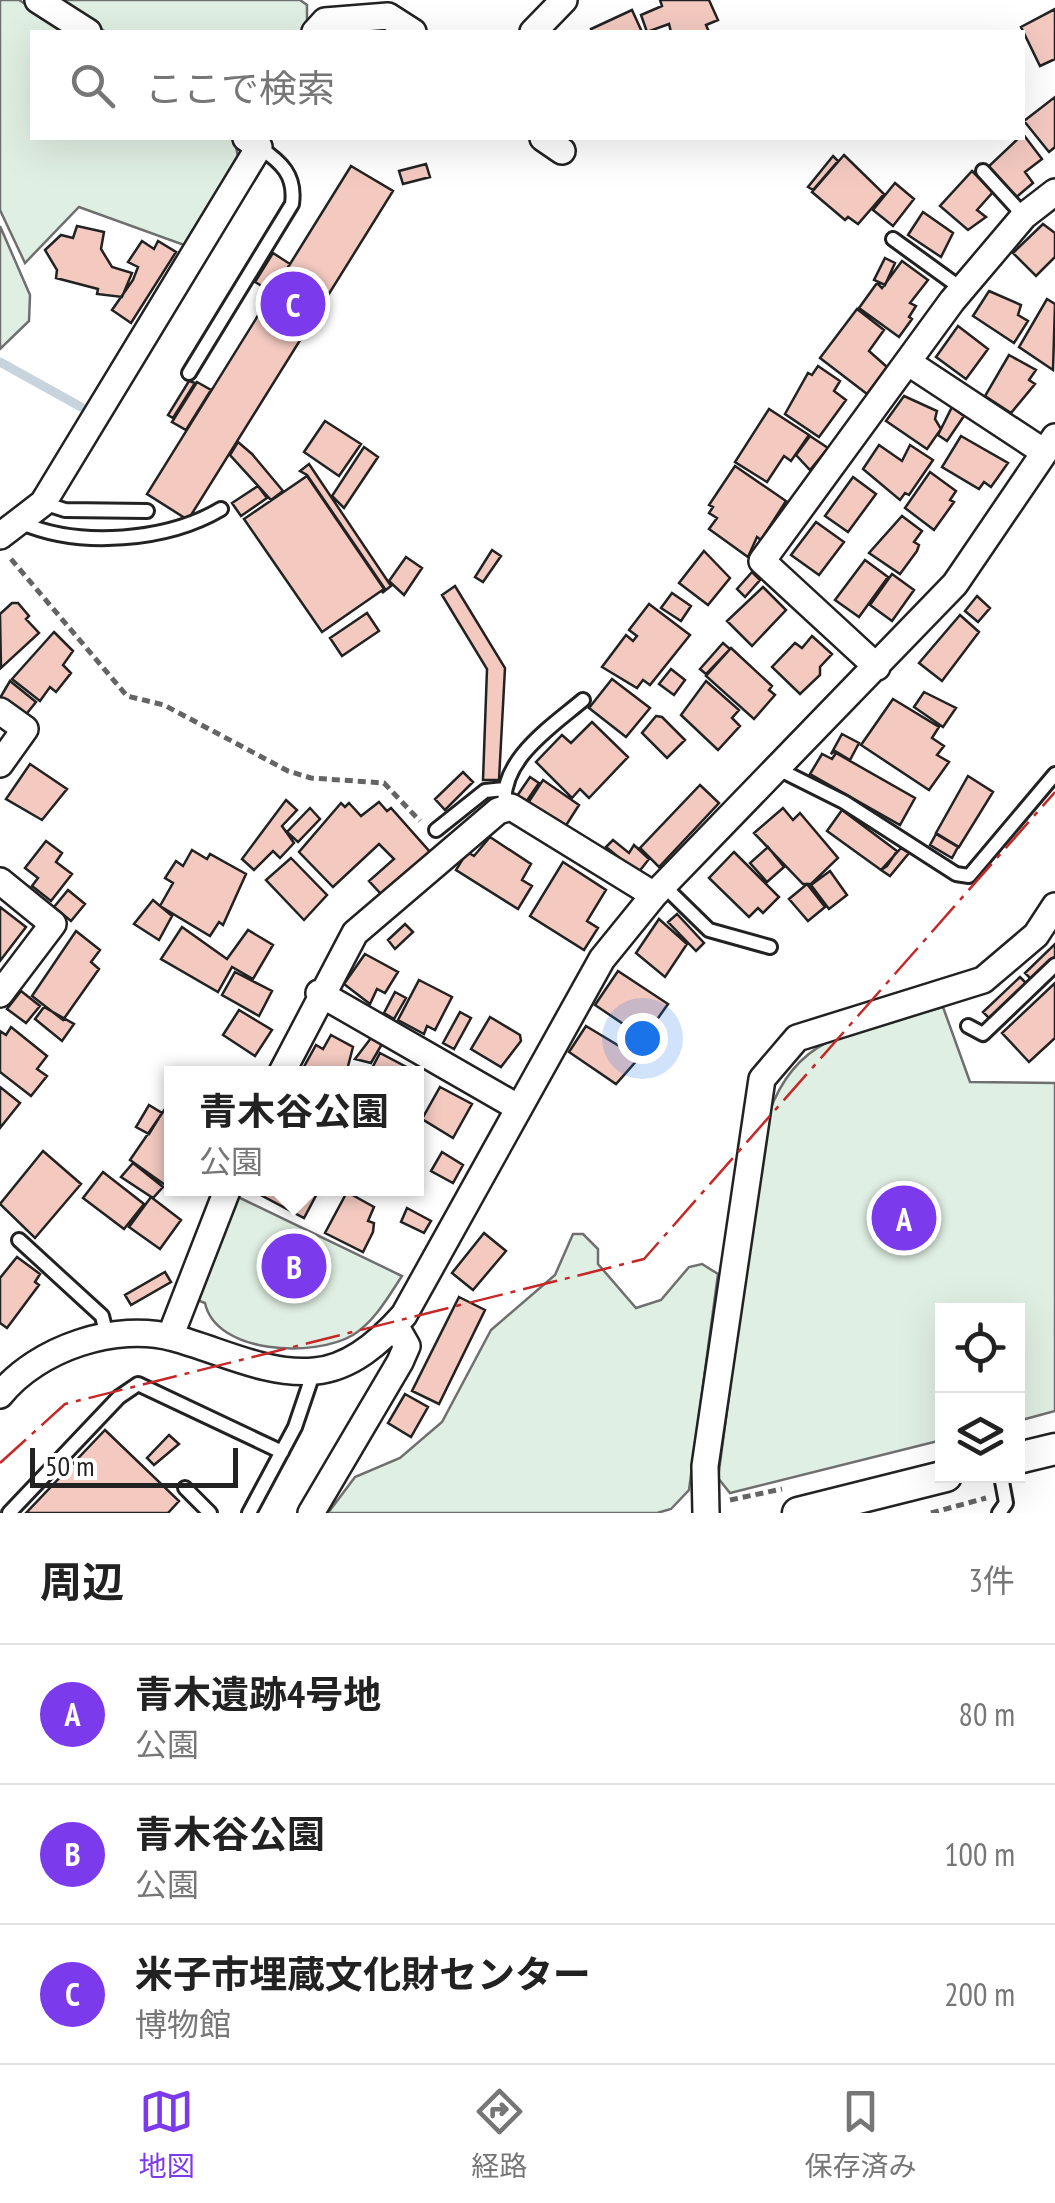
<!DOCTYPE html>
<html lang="ja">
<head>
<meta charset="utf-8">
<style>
	:root { --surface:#fff; --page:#f2f2f2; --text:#222; --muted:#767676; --line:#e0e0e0; --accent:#7c3aed }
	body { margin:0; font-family:"PT Sans Narrow","Noto Sans JP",sans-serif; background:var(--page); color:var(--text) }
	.controls { position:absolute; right:30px; bottom:30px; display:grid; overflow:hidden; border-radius:0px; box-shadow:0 10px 40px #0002 }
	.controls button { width:90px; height:90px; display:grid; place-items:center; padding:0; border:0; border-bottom:2px solid var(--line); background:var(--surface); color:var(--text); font:50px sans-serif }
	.scale { position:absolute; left:30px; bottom:25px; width:208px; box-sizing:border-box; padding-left:10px; border:5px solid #222; border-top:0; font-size:28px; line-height:35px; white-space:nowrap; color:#222; -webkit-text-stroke:8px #fff; paint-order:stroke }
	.you { position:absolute; left:642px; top:1038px; width:35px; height:35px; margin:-25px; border:8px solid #fff; border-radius:50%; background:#1a73e8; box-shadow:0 0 0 15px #1a73e833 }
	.badge { display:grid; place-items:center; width:65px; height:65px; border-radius:50%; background:var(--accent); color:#fff; font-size:32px; font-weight:700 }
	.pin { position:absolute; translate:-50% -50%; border:5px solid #fff; box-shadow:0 2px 10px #0006 }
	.popup { position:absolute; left:164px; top:1066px; width:260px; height:130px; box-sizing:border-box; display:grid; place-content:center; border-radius:0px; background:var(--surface); filter:drop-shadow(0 2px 8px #0005); font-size:32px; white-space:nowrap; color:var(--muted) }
	.popup b { font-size:38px; color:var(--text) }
	.popup::after { content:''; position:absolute; left:50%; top:100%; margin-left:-20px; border:20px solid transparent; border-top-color:var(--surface) }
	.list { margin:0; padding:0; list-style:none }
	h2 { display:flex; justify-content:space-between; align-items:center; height:130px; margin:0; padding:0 40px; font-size:42px }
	h2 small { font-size:32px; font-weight:400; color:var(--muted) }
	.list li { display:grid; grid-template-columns:65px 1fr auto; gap:30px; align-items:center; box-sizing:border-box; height:140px; padding:0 40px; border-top:2px solid var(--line) }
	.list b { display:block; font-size:38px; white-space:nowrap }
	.list p { margin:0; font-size:32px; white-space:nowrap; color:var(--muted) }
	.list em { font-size:32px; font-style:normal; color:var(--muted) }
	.icon { flex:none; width:55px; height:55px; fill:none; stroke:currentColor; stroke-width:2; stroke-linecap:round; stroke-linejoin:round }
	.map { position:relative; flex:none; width:1055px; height:1513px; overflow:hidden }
	.search { position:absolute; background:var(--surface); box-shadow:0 10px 40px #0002; left:30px; right:30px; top:30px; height:110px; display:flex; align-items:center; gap:25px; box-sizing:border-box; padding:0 35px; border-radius:0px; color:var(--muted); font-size:38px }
	.sheet { height:550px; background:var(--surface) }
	nav { display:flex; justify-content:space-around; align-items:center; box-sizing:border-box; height:140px; border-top:2px solid var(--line); background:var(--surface); font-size:28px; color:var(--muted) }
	nav a { display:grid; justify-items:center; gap:5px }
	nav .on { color:var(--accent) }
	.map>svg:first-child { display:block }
</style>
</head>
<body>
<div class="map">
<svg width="1055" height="1513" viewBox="0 0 1055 1513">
	<rect width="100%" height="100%" fill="#fff"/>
	<!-- green -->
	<path fill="#e0efe3" stroke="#6f6f6f" stroke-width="2.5" d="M0,0H19L69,32H32V138H229L235,141L238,157L184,245L79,207L25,263L0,210Z
		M57,0H300L307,5V26L302,32H106Z
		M0,226L30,295L29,321L0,349Z
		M943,1007L970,1082L1055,1083V1411L1018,1421V1310H942V1440L730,1493L718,1478L765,1125C793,1029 858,1032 943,1007Z
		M238,1197L402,1276C388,1297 375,1321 353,1335C314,1358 216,1354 205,1303L197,1300L210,1255Z
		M573,1234H583L598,1249V1264L636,1308L661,1300L689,1267L702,1264L718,1274L689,1490L671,1509L657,1513H328L355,1477L400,1458L442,1422L491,1330L555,1275Z"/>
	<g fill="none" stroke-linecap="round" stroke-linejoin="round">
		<!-- stream -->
		<path stroke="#c7d3dd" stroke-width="9" d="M0,362L81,407"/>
	</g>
	<!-- building -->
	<path fill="#f3c9c0" stroke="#222" stroke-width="2.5" d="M660,0H709L718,20L706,25L709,32H671L669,24L647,32L641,15L662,6Z
		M1055,9V59L1040,66L1021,27Z
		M632,10L642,32H592L591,29Z
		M1055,97V147L1049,152L1024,121Z
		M1023,134L1042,159L1025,172L1033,183L1014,199L988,167Z
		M844,155L884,194L858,224L848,217L845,220L812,192Z
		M833,156L838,161L813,190L808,187Z
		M426,164L430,177L403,184L399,171Z
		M351,166L393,191L188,520L147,494Z
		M972,171L993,192L977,210L986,217L968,230L940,206Z
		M895,183L914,199L893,226L873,210Z
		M923,212L953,233L941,257L908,235Z
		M1043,224L1055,233V257L1036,276L1013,253Z
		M77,226L104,232L101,249L112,267L132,273L122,297L97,294L98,289L56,278L57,270L45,250L61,235L73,238Z
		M142,241L154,249L158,241L176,252L131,323L112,310L133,280L138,267L128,262Z
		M273,253L290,264L272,292L255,282Z
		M885,258L895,263L885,285L874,280Z
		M902,261L928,280L910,303L916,306L909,317L912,319L899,337L859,308L877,283L882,288Z
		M989,291L1021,305L1018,315L1028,321L1014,343L973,316Z
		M1047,299L1055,304L1053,370L1019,347Z
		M857,309L884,330L869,351L887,367L867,394L820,358Z
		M958,326L988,349L966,379L936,357Z
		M1009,355L1036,370L1029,380L1035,384L1011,413L985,396Z
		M818,366L840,381L834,391L846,400L819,437L785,414L808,373L812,375Z
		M189,381L195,383L173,418L168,415Z
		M197,382L211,390L186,430L172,422Z
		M904,396L937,411L935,419L941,429L927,449L886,421Z
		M952,407L964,416L947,441L938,435Z
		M769,409L809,435L791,461L784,456L767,482L735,462Z
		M325,421L361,444L339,476L304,452Z
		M810,436L828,448L810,470L796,455Z
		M961,436L1008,463L991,487L984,482L979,489L942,467Z
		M238,442L252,454L283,491L271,500L230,455Z
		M879,445L902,461L910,445L933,460L909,495L905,493L900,500L863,469Z
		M364,447L378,457L344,508L332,496Z
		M309,464L391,586L382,593L385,589L307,475L300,471Z
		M735,466L786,501L761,540L757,537L748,557L709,529L717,518L709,513L713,507L709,505Z
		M930,472L956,491L950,500L954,502L934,530L905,508Z
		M307,476L384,589L322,632L244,519Z
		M853,477L876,494L848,532L825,516Z
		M258,486L267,498L241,516L232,503Z
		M902,516L922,531L914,542L919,545L917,551L900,574L869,553Z
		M816,522L844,542L819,575L791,555Z
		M492,550L501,556L483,582L475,577Z
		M704,551L730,578L708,605L679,583Z
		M406,557L422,568L404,595L389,581Z
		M865,560L888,577L859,617L835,600Z
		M752,572L760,580L745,597L737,589Z
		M892,574L914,590L892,621L870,605Z
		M455,586L505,668L499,780H483L487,669L442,595Z
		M763,587L786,610L752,646L727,621Z
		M672,593L691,606L681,621L661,608Z
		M977,596L990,608L978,622L965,611Z
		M12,603H18L29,616L26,619L39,633L1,668L0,614Z
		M649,604L690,635L650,685L643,680L637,688L602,667L626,635L633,641L637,636L629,630Z
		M367,613L379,631L342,656L330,638Z
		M960,615L979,632L942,681L919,663Z
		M54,632L73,651L63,665L71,673L56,692L50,687L40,701L12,679Z
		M812,636L832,654L820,667V675L800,694L772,667L795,643L802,648Z
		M723,643L730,649L706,674L700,669Z
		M731,648L772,686L769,690L775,695L754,719L706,676Z
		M671,669L685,680L674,695L659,684Z
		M612,679L650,708L626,737L589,708Z
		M10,681L36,702L24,717L0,698Z
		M706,681L739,710L732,718L740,726L718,750L681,715Z
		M924,692L956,708L943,727L914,707Z
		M893,699L939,727L932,738L944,746L937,755L949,762L929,790L861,745Z
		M656,716L662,717L685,740L667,758L642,733Z
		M592,722L628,757L589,798L580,789L572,798L536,762L562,735L571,743Z
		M842,734L859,743L850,760L835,751L831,754Z
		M836,753L915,798L900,825L810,774L822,754L832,759Z
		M30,764L67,789L42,820L6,799Z
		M463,772L473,782L445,810L435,799Z
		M968,776L993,792L959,847L936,833Z
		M530,777L539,783L526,802L517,796Z
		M543,780L579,805L565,827L528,803Z
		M700,785L719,803L659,867L640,848Z
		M286,800L297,810L282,826L294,843L280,858L273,851L254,870L242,859Z
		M379,802L387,811L391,808L430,852L381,894L369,881L394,859L379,844L333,887L299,852L341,803L345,807L349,803L361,816Z
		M310,808L320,819L298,842L287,832Z
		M783,808L793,820L800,813L838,858L811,884H803L754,833Z
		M842,810L897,851L887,866L881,870L827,831Z
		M936,834L958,847L952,858L930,845Z
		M490,837L531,864L522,880L532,886L518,909L456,870L467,852L474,856Z
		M613,840L629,853L634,845L649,859L638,873L606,847Z
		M46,841L62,853L56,862L72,874L51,901L32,886L38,878L25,868Z
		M768,847L784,867L767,882L750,863Z
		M901,848L909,853L890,876L881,870Z
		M192,850L207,859L210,854L246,874L223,925L219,922L210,936L160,906L173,883L165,878L176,861L183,866Z
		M734,852L779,897L763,913L758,908L749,917L709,878Z
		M291,858L327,895L304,920L266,880Z
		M563,862L606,890L587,921L598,928L584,950L530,916Z
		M830,871L847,895L829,909L811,885Z
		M807,884L825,907L808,921L789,899Z
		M68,890L85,904L71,921L54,907Z
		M153,900L172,916L159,940L134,924Z
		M0,907L26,927L0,961Z
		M677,914L704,943L696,951L668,922Z
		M659,919L687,944L665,977L636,953Z
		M405,924L413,932L395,949L388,940Z
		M182,927L227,959L248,930L273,945L253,979L232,967L218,992L161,959Z
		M76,931L100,950L91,962L99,969L63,1020L32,996Z
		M1055,944V957L1031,979L1025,973Z
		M365,954L398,972L385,993L377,989L370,1004L344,984Z
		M618,971L668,1004L644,1038L595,1005Z
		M235,972L272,991L259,1016L222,995Z
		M1020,977L1027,984L990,1019L983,1012Z
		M419,980L452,997L435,1030L427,1026L424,1034L398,1020Z
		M1055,983V1038L1029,1062L1002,1033Z
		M21,991L40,1006L26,1023L7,1009Z
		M395,992L406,998L394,1019L384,1013Z
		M44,1007L74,1024L62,1041L35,1019Z
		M239,1010L272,1030L255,1056L223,1035Z
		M460,1012L471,1018L454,1049L443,1043Z
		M490,1017L520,1035L521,1041L501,1067L471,1049Z
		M586,1026L639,1058L616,1084L569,1052Z
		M11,1027L47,1056L37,1069L47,1076L31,1096L0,1072V1031L6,1035Z
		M331,1035L353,1047L346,1074H300L316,1045L323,1049Z
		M371,1038L382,1044L371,1063L355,1059Z
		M380,1053L414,1071L412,1074H369Z
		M0,1087L20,1103L0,1128Z
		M440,1087L472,1104L453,1138L422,1119Z
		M149,1105L162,1113L149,1134L136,1127Z
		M167,1106L172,1108L168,1187L130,1160Z
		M43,1151L81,1184L35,1238L0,1204Z
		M442,1152L463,1165L453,1183L431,1171Z
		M133,1163L163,1187L153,1198L121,1177Z
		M103,1172L144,1204L124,1229L83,1198Z
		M260,1188H320L304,1218L257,1193Z
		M347,1192L374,1207L368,1221L374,1223L373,1232L363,1252L325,1233Z
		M151,1197L181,1220L160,1249L129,1227Z
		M407,1208L431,1221L424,1233L401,1222Z
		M484,1233L506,1251L473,1290L452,1273Z
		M17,1257L40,1274L35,1282L39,1285L7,1328L0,1323V1278Z
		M165,1272L171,1282L131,1305L125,1295Z
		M459,1297L485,1310L439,1404L412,1391Z
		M405,1394L428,1407L411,1437L388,1423Z
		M105,1430L179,1501L168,1513H26Z
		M169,1435L179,1444L154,1465L147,1458Z"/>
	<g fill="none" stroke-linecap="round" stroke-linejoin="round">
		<defs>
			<path id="service" d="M983,171L1024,216
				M893,239L962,289
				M189,373L292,204C296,175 281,162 259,147
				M43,503L65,510L147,511
				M22,523C80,548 167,541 221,509
				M778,769L844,802L956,874L969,876L1055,774
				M505,809C498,761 551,727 583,700
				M436,830L485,791L504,789
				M664,886L709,930L770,947
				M968,1026L983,1034L1055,965
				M19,1240L102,1316L107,1336
				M185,1488L210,1513
				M9,1513L119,1397L138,1384L282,1452
				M249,1513L295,1427L314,1371
				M999,1513L1006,1503L1001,1476"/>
			<path id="minor" d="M38,0L88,32
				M315,32L325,21L388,16L413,32
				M533,32L564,0
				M543,138L562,151
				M909,363L1044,452
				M0,536L43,503L259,147L246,138
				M877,667L762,561L952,301L1024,216L1055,192
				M0,711L25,729L0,764
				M0,881L53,924L0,994
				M319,993L519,1108
				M281,1074L355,933L498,811L511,807L654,895
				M170,1337L228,1188
				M0,1395C38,1348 116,1322 174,1338C219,1350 268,1376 315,1371C351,1368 381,1341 404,1315L602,959L654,895L955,584L1055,437
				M311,1513L400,1362L407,1346L395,1325
				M706,1513L705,1466L762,1079L797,1038L983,980L1036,935L1055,906"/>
			<path id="tertiary" d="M1018,1458L1055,1449
				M798,1513L946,1476"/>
		</defs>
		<!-- service casing -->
		<use href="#service" stroke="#222" stroke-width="18"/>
		<!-- minor casing -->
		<use href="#minor" stroke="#222" stroke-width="30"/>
		<!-- tertiary casing -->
		<use href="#tertiary" stroke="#222" stroke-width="35"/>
		<!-- path -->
		<path stroke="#646464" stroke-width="5" stroke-dasharray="8 5" stroke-linecap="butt" d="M11,559L127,696L164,705L288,771L311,778L384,783L420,821
			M730,1500L782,1489
			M931,1513L986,1498"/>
		<!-- service -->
		<use href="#service" stroke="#fff" stroke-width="12"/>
		<!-- minor -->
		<use href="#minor" stroke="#fff" stroke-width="25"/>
		<!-- tertiary -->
		<use href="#tertiary" stroke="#fff" stroke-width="30"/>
		<!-- power -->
		<path stroke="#c62828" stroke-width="2.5" stroke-dasharray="35 8 5 8" stroke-linecap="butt" d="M0,1463L65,1404L644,1259L1055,792"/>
	</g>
</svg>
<div class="controls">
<button><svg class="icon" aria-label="locate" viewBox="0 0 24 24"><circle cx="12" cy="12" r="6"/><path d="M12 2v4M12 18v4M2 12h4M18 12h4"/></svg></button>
<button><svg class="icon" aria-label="layers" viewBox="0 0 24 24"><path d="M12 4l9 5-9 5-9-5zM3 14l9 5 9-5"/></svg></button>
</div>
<div class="scale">50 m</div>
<div class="you"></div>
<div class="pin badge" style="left:904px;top:1218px">A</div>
<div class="pin badge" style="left:294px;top:1266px">B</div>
<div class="popup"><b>青木谷公園</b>公園</div>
<div class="pin badge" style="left:293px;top:304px">C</div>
<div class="search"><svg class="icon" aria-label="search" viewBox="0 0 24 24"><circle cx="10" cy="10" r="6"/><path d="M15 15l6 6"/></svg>ここで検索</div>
</div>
<section class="sheet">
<h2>周辺<small>3件</small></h2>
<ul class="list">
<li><span class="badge">A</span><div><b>青木遺跡4号地</b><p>公園</p></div><em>80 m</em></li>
<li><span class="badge">B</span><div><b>青木谷公園</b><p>公園</p></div><em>100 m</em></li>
<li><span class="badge">C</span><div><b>米子市埋蔵文化財センター</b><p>博物館</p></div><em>200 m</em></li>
</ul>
</section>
<nav>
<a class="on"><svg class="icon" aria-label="map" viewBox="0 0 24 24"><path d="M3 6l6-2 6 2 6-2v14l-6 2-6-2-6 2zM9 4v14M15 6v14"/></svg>地図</a>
<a><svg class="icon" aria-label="directions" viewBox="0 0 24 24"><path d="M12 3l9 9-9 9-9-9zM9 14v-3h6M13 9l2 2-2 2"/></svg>経路</a>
<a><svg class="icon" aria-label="saved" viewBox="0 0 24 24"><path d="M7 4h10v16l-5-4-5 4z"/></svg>保存済み</a>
</nav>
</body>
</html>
